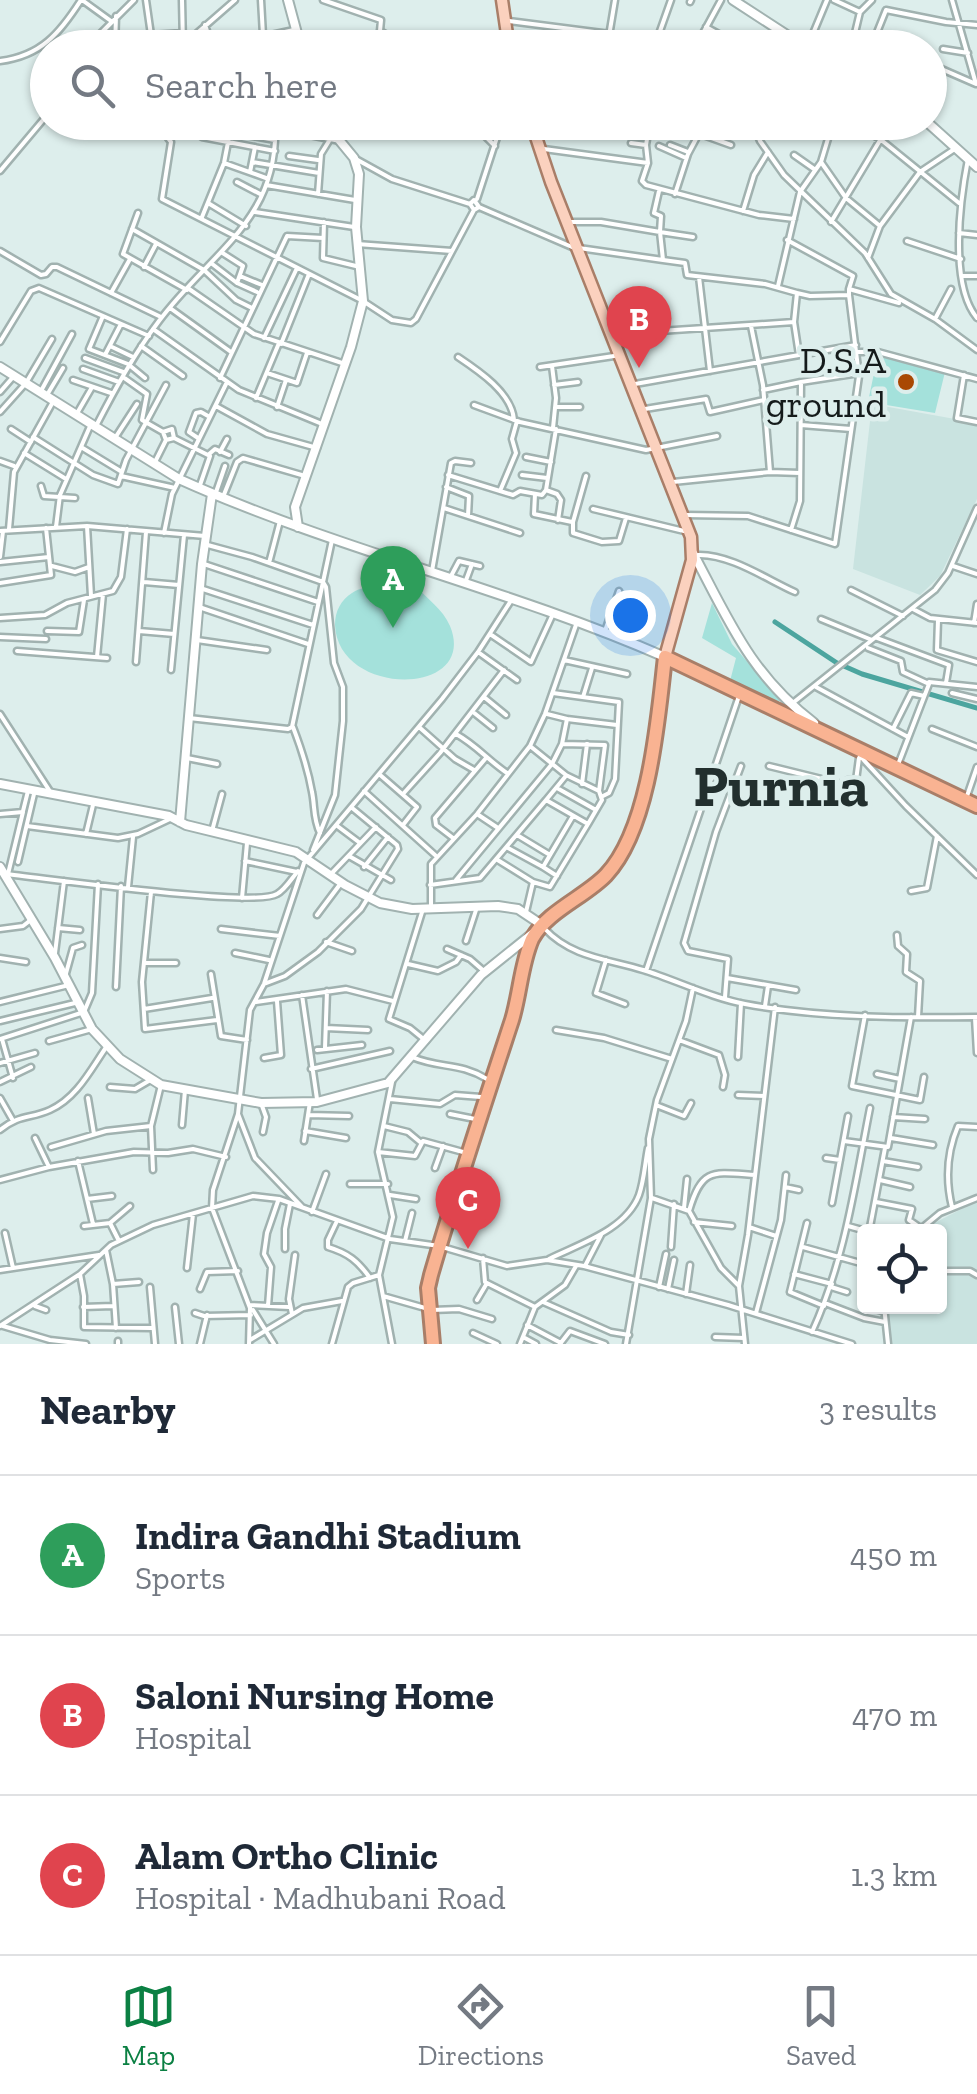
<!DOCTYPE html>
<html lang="en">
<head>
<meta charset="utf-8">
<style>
	:root { --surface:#fff; --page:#f2f2f3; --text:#1f2937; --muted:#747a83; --line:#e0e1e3; --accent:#0b8043 }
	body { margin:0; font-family:"Zilla Slab",serif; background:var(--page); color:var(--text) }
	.controls { position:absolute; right:30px; bottom:30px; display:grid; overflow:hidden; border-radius:10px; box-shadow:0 2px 8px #0004 }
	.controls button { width:90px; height:90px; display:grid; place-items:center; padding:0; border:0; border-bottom:2px solid var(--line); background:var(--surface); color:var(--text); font:50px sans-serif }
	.you { position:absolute; left:630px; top:615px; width:35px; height:35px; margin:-25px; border:8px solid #fff; border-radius:50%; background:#1a73e8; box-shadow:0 0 0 15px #1a73e833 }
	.badge { display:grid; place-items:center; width:65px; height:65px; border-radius:50%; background:var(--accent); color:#fff; font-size:32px; font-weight:700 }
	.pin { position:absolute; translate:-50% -82px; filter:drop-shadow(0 2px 5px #0008) }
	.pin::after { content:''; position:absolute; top:52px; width:35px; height:30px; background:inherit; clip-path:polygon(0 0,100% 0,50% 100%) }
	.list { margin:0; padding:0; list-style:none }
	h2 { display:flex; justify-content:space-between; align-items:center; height:130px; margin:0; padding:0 40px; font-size:42px }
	h2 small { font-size:32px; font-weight:400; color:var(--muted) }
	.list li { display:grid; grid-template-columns:65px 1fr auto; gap:30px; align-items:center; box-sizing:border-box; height:160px; padding:0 40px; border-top:2px solid var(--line) }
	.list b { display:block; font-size:38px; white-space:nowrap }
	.list p { margin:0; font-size:32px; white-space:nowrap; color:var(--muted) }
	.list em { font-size:32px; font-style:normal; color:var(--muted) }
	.icon { flex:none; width:55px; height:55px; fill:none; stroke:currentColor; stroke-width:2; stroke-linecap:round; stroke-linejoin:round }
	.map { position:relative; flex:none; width:977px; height:1344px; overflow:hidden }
	.search { position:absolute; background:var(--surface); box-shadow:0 2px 8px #0004; left:30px; right:30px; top:30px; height:110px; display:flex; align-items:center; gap:25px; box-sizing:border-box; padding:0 35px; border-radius:55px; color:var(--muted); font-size:38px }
	.sheet { height:610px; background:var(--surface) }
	nav { display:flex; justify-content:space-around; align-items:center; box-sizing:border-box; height:140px; border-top:2px solid var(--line); background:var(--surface); font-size:28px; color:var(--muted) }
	nav a { display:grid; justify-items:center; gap:5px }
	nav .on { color:var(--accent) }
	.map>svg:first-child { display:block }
</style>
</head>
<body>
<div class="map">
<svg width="977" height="1344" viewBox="0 0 977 1344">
	<rect width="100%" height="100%" fill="#ddeeec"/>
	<!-- built -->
	<path fill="#c9e3e0" d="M872,404L977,423V499L940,576L920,595L853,569Z
		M977,1201V1344H888V1307L940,1306V1232L919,1231Z"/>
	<!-- green -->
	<path fill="#a4e1db" d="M878,354L945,372L935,413L868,402Z
		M401,583L418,588C426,598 443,609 450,626C479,697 338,698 335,625C335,611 341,600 352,593C367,583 390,587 401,583Z
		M712,603L732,644L780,700L777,705L730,681L736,658L702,638Z"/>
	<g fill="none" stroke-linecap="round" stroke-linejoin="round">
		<!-- canal -->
		<path stroke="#4ca59f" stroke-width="5" d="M775,622L837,663L862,674L977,708"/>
		<defs>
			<path id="street" d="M82,0L111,21
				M146,0L151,35L183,33
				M182,0L183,45
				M261,0L263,35
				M323,0L381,20L380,31L369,48
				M834,0L860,12L855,33
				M952,0L976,84
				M690,2L691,0
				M860,12L872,0
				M509,21L610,34
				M205,25L209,37L271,35L294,30
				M706,27L735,43
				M380,31L410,48
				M271,35L272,48
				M97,36L98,48
				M658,39L675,48
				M874,40L886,10L946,22L977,25
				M332,47L333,48
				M86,48L134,0
				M115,48L116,16
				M180,48L235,0
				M607,48L615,0
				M654,48L671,0
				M695,48L721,0
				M769,48L780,31
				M807,48L827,0
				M850,48L855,33L892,48
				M943,49L968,53
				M0,61C41,56 60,33 81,0
				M930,64L976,84
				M43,87L48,83
				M167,122L165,134L171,142L162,199L363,301L392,320L411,323L416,319L474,210L479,207L474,200L470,204L474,210
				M201,122L202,137L275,151
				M243,122L340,141L345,122
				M471,122L495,146
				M681,122L695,132L731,145
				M735,122L746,129L755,130L761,122
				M752,122L760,141L784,175L865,253L891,294L935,319L977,350
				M851,122L880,139L959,203
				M128,132L129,122
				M210,138L211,122
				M631,143L646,145
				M670,145L688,152
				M659,146L686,158
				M544,149L648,163L646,145L650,122
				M794,155L814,169
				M289,156L318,160
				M354,158L392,179L470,204
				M968,159C960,200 949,284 977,318
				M252,162L319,173
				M821,162L846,198L880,226L920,172L953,150
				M224,163L266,178
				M648,163L642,181L646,185L759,215L794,219
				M0,171L48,114L37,95
				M250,172L255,147
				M237,182L262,195
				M266,185L355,200
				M659,191L654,213L661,216L660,232L693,237
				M318,194L321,154L329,141
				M675,194L688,154L705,122
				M477,199L502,122
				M208,203L246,226
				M479,207L572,247L663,260
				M743,211L754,175L768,152
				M255,212L354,227
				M138,213L123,254L187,290
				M202,217L224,163L230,132L275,140
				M324,222L323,258L360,267
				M570,222H601L660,232L663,260L685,263L687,275L765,284L797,293L794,322L615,334
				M831,222L891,122
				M132,229L204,270L236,300L252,308
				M959,233L977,235
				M787,240L853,276L849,289
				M907,241L961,259
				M357,244L452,251
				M0,251L41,275L46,274L52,267H57L161,317
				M221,252L243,266L237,283
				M868,258L880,226
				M211,263L237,283L257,292
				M144,267L156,244
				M240,276L262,285
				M963,276H977
				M699,277L710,371
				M778,286L800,192L821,162L833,122
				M189,289L254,334L345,364
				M111,293L130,259
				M797,293L810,296L849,295V289L899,303
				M170,308L231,352
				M103,316L89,349L128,364L145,378
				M935,319L951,289
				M794,322L799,355
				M153,329L239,390L322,424
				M264,338L297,268
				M0,342L31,291L39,288L149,336
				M281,344L309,274
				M110,346L133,357
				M141,346L183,376
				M857,352H878L977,379
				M105,355L121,324
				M458,357C479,371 512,393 514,420
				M85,358L123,372
				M552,366L556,398L553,428
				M540,367L614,356
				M83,369L119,382
				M267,373L297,383L307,353
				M964,375L957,418L977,422
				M123,377L147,394L142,420L163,432L172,429L174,438
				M220,378L287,236L323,238
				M73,380L111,393
				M635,384L856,345
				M554,385L578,382
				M763,390L801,382
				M41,391L72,334
				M0,392L14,376
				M47,395L63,368
				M256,398L279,343
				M474,405L520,422L646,450L717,436
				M216,406L267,434L317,448
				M277,407L286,380
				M555,407H580
				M645,409L706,399L710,412L764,400
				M0,412L26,383L52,339
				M76,415L91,389
				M801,425L851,429
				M96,426C115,389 134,354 159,321C210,252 280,221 275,122
				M11,429L31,442
				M163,432L166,440L174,438L210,456L200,485
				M33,437L93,475L118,484L126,460L166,385
				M115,438L137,404
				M198,438L189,432L196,413L201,412L208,416
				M81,447L122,472
				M220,452L227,439
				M24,453L66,479
				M208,455L215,449L229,455
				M526,457L551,462
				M0,461L14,466
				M155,462L166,440
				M770,472L800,473
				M448,475L513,495L520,491L542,495L546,490L556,429
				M522,475L547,478
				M121,476L175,488
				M586,476L573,522V533L602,542L619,541L626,518
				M673,482L770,472L763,385L751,326
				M41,486L44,496L75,498
				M446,487L469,496L468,516
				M546,490L557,494L561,500L558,520
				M500,491L516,453L512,439L517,421
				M535,494L534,514L572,522
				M215,495L225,466
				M223,497L237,462L243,458L305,476
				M444,508L520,533
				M593,509L684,531
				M685,515L748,516L835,544L859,376L849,295
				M87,526L91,596
				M56,527L60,495L91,424
				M9,529L14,472L54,400
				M791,530L800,501L801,382L859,373
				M0,531L87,526L205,536
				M164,533L172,494L227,382
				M204,544L252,557L323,582L326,587L334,663L343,687V721L335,795L313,850
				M698,555C730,554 766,579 795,592
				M0,557L3,531
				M0,562L49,557
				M269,563L280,521
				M204,564L318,602
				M52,566L75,572L89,567
				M953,566L977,574
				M432,571L451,463L455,461L471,463
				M450,578L459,561L480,566
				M144,582L179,585
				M0,583L51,575L46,528
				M465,583L472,564
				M200,588L313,625
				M851,590L903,616
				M199,607L308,644
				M913,609L930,618L977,623
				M0,618L45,615L67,603L113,591L121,577L127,529
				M821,619L872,640
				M938,620L937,650L977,662
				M974,623L977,604
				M47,631L79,632L84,600
				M139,631L174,634
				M605,631L619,591
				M490,634L531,662L553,614
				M0,637L46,639
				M877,638L949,665L946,683
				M197,640L267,650
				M868,648L901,661L903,672L929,684L899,762
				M17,651L107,658
				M478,652L517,680
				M97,657L103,594
				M564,660L627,674
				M136,662L146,532
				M171,670L184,535
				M929,682L977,687
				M816,687L908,737
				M553,693L619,702L615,779L609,793L603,796
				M952,693L977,699
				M484,697L506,715
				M583,697L592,668
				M794,702L935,590L948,573L977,508
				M473,712L493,728
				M0,714L51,793
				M547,714L567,719
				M189,718L288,729L292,727L332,540
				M293,727C301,748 308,769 312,792C315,806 313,819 320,833
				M419,727L455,759L474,770
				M893,729L911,693L924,696
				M932,729L977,747
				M456,734C476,745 489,761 507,773
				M562,744L567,719L617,725
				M860,756L906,806L977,875
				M187,758L217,764
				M769,766L842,784L848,780H856
				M379,774L417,807L403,825
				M582,784L587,744
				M557,788L596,810
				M855,788L859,758
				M364,791L435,855
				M403,794L440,753L504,670
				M967,796L977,767
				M546,800L565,777
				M23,811L28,791
				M0,814L23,812L8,874
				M477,814L498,828
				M588,824L602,800L599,791
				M336,825L360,843
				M27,826L118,838L138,834L172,818
				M212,831L222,794
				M86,834L93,805
				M517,835L550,855
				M453,838L436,825L435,818L486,758
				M508,848L543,867
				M349,856L391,880
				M245,861L297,872
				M18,862L34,794
				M364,867L388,837
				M5,874C45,878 255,908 277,894C285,890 292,878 298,871
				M331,874L376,827
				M557,876L543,867L573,816
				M456,880L552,764L562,744L605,745L599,791L568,776L566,775L530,746
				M430,885L480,878C502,852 524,826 546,800L588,824L550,887L533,882L496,859
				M128,887L133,837
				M911,891L927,888L937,836
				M151,892L142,982L145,1029L217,1020
				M242,898L247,843
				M431,907V864L477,814L530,746L545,714L577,622
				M423,909L389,1019L410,1028L426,1041
				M526,912L533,882
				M317,915L341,883
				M58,928L80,930
				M0,929L23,926L32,919
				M221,929L280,936
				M545,929C571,957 607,959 643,970C676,980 711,998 745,1004C821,1018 901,1018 977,1017
				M897,935L898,946L907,954L906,972L920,981L918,1017
				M466,941L477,907
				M326,942L352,951
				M447,949L470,959L485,972
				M55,953L64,881
				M235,953L269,960
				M0,958L26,962
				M606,960L596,993L625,1004
				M145,963H176
				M408,964L438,971L456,962L461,955
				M646,971L739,696
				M211,974L221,1036L247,1040
				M65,977L73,948L82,945
				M727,978L796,990
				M264,984L285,976L318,952L361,909L398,849L397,845L351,807
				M116,987L121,886
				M302,995L317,1099
				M725,997L728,959L688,951L684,943L716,832L741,766
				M0,1002L69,985
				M256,1002L346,989L393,1001
				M765,1006L768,986
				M144,1009L212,998
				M865,1015L852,1086L920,1100L924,1077
				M975,1018L977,1053
				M0,1021L75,1003
				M326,1028L368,1030
				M556,1030L604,1038L672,1059
				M0,1039L84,1012L92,993L98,884
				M2,1039L13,1078
				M679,1040L719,1055L725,1075L723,1087
				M49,1041L92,1029
				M325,1048L327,991
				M317,1050L362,1045
				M412,1057C441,1069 459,1062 487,1079
				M738,1057L741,1003
				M264,1058L281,1055L277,1001
				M0,1063L35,1053
				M311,1069L390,1051
				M877,1074L900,1079
				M0,1082L31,1067
				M392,1082L378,1152L393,1217L379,1275L392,1344
				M110,1087L135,1089L152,1079
				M738,1095L764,1096
				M0,1098L12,1119
				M88,1098L94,1134
				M390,1099L440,1104L455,1095L481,1097
				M261,1103L266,1117L263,1132
				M656,1105L684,1116L691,1103
				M238,1114L255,1158L302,1207
				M450,1114L475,1119
				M308,1115L349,1116
				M893,1117L925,1119
				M182,1125L185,1090
				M384,1126L408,1132L420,1142
				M0,1130C20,1114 30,1119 50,1110C77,1098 91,1069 107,1046
				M305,1131L346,1138
				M35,1138L49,1167
				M891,1138L933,1145
				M304,1141L310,1102
				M844,1141L888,1147L911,1017
				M51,1147L106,1131L151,1126
				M378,1152L415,1156L423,1141L463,1152
				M826,1158L840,1160
				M78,1161L93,1224
				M883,1161L918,1167
				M435,1168L443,1146
				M153,1170L151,1126L161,1085
				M0,1180L49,1167L134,1152L168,1153L193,1149L226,1157
				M880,1180L910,1187
				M350,1184H388
				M785,1187L799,1190
				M390,1195L416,1199
				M652,1198L689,1211L721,1268L739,1286
				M87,1199L112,1196
				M876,1202L912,1209L909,1220L919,1227
				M832,1203L848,1116
				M952,1207C945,1178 947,1152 958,1126L977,1127
				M684,1208L687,1179
				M689,1211C702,1167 713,1172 755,1175
				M312,1212L326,1174
				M694,1222L732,1226
				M110,1223L130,1206
				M336,1223L328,1240V1247C348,1253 358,1261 370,1278
				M807,1223L790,1292L824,1306
				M84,1226L110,1223L119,1241
				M848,1226L866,1231L870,1227L885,1148
				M749,1227L776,1236
				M917,1232L940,1213L977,1198
				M5,1233L13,1268
				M405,1241L412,1213
				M671,1247L674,1204
				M803,1247L864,1264
				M285,1249V1229L290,1204
				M106,1250L113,1284L116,1328
				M483,1258L485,1282L535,1307
				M549,1259C579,1244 626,1230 639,1195C644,1181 645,1163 648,1148
				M585,1266L601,1235
				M187,1268L193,1214
				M0,1270L99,1255
				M940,1271H970L977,1275
				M80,1274L84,1296V1327L151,1328
				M794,1274L832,1284
				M113,1284L139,1282
				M150,1287L155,1344
				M659,1287L666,1254
				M831,1287L847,1292
				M200,1289L207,1272L238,1271
				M668,1289L674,1260
				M686,1294L690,1265
				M383,1296L432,1310L459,1309L492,1319
				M477,1300L487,1283
				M543,1302L611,1332L629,1335
				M825,1303L864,1318L885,1322
				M250,1305L289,1307
				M35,1306L46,1310
				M268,1306L271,1267L264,1254L267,1233L278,1201
				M884,1306L888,1344
				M83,1307L113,1306
				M175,1307L179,1344
				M867,1307L882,1311
				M253,1310L274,1344
				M195,1313L204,1316L251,1315
				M756,1313L781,1220L786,1175
				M292,1314L289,1299L295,1255
				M527,1325L561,1343
				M0,1326L80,1274L111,1245L153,1225L253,1196L279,1199L390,1239L439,1246L507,1266L547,1260L584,1266L728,1305L852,1344
				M3,1326L50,1340L86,1344
				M812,1332C845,1260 855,1184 870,1108
				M473,1333L497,1344
				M523,1337L536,1344
				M715,1337L744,1338
				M250,1340L303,1308L342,1301
				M118,1341V1344
				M200,1344L207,1315
				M249,1344L250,1308L212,1208L213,1190L238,1114L250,1010L264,984L304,863L442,699L478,652L512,599
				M332,1344L348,1287L353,1283L379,1275
				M520,1344L535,1307L565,1285L576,1266
				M560,1344L570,1331L605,1344
				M626,1344L651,1198L649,1139L657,1100L686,1021L693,988
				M745,1344L739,1286L748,1235L775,1007"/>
			<path id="secondary" d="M288,0L301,48
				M733,0L807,48
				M927,122L977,167
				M0,367L179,479C337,550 507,588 665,657
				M298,527L295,507L351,347L363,301L356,227L359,174L354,158L340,141L331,122
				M693,553C729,621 751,675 814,723
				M0,784L169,816L186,825L296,852L345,885L380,903L412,909L498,906L518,909L542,925
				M180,822L202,564L212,494
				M0,867L55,958L92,1029L120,1059L161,1085L261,1103L317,1102L388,1083L481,975L532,934"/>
			<path id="primary" d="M502,0L509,48
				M531,122L551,182L691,537L692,560L665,657"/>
			<path id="highway" d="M433,1344L428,1288L431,1275C456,1189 484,1105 512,1020C520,994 521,964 532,939C547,911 585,897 606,875C650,828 658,718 665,657L977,806"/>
		</defs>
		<!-- street casing -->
		<use href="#street" stroke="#a1b2b0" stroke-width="9"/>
		<!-- secondary casing -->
		<use href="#secondary" stroke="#a1b2b0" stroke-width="12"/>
		<!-- primary casing -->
		<use href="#primary" stroke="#a97e68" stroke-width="15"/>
		<!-- highway casing -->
		<use href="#highway" stroke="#a97e68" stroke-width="18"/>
		<!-- street -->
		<use href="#street" stroke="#fff" stroke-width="4"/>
		<!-- secondary -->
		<use href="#secondary" stroke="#fff" stroke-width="8"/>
		<!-- primary -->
		<use href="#primary" stroke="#fbd1be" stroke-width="10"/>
		<!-- highway -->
		<use href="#highway" stroke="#f9b392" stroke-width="12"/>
	</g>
	<!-- markers -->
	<circle fill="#a94803" stroke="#ddeeec" stroke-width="4" cx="906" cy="382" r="10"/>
	<g text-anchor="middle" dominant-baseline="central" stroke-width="9" stroke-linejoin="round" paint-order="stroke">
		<!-- poi labels -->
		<g font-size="38" fill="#151b1b" stroke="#ddeeec" text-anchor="end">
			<text x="886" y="360">D.S.A<tspan x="886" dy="44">ground</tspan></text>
		</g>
		<!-- town labels -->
		<g font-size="58" font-weight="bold" fill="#222f2e" stroke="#ddeeec">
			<text x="781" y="786">Purnia</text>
		</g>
	</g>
</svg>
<div class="controls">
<button><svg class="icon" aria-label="locate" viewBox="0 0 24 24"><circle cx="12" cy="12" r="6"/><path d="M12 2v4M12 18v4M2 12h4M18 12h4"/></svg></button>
</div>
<div class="you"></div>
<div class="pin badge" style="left:393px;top:628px;background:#2e9e5b">A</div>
<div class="pin badge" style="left:639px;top:368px;background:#e0444e">B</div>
<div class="pin badge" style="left:468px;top:1249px;background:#e0444e">C</div>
<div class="search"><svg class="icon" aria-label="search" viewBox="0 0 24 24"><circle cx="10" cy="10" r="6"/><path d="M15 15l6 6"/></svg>Search here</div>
</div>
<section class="sheet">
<h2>Nearby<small>3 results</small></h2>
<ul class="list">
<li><span class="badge" style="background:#2e9e5b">A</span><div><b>Indira Gandhi Stadium</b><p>Sports</p></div><em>450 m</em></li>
<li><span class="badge" style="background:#e0444e">B</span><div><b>Saloni Nursing Home</b><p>Hospital</p></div><em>470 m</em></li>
<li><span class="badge" style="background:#e0444e">C</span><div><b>Alam Ortho Clinic</b><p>Hospital · Madhubani Road</p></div><em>1.3 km</em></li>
</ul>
</section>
<nav>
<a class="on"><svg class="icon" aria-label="map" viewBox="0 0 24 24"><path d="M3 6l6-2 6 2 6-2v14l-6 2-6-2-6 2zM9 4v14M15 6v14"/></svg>Map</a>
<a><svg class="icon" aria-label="directions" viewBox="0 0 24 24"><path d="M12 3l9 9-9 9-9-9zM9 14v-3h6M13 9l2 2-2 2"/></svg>Directions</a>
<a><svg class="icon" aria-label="saved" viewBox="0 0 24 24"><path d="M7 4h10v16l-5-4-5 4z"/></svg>Saved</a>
</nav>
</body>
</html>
